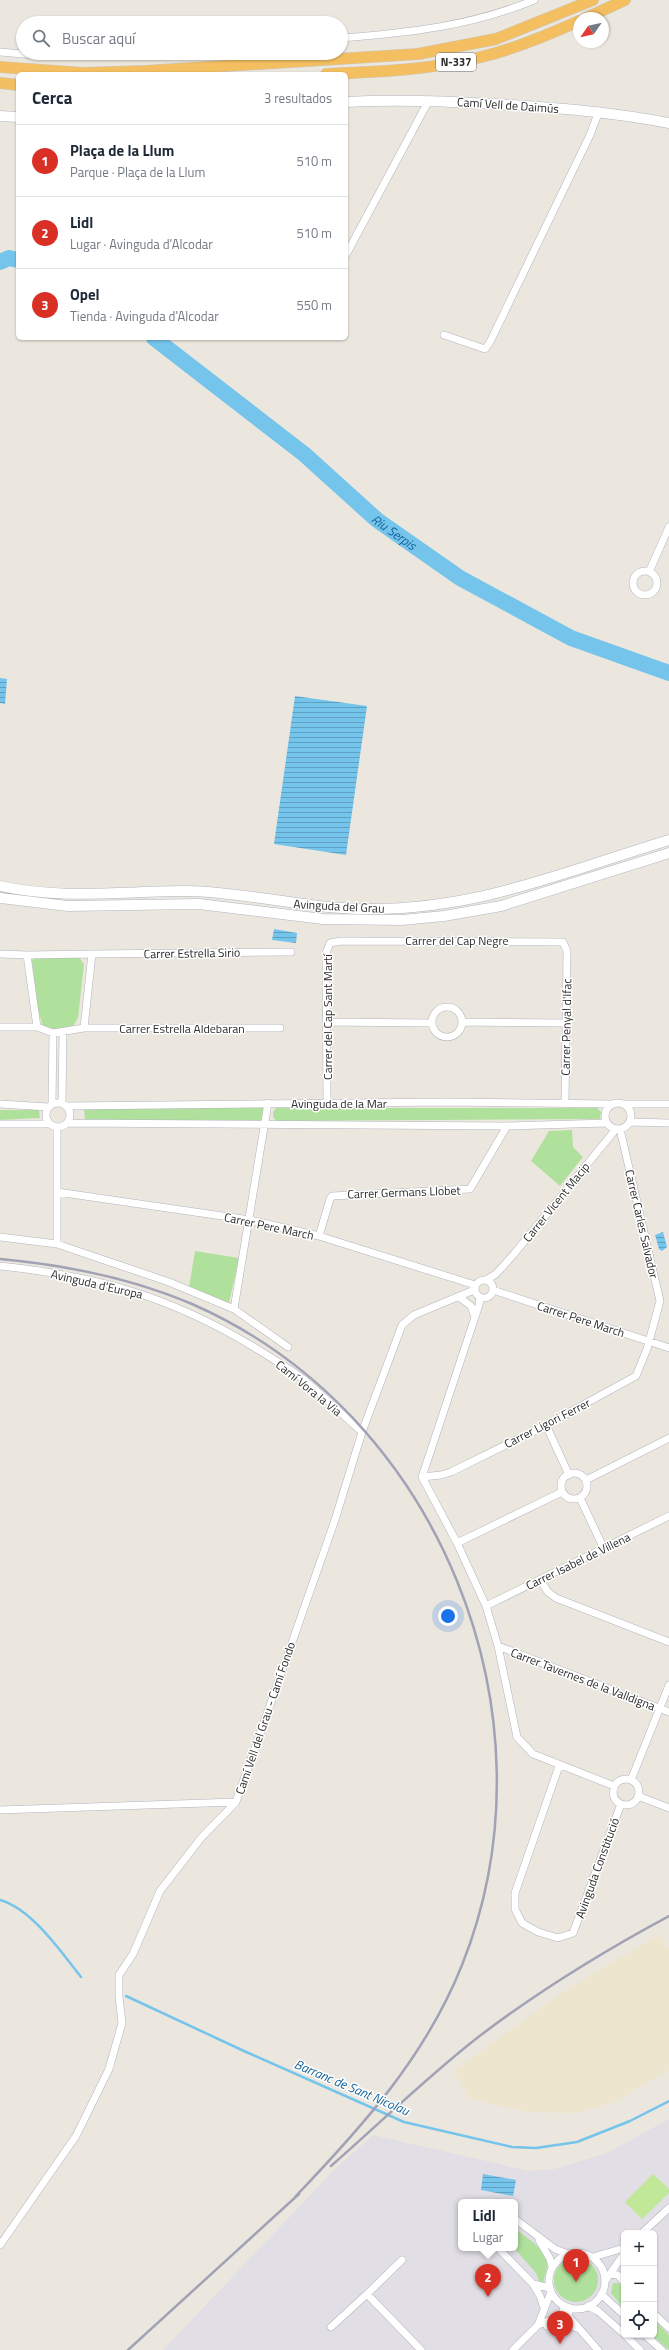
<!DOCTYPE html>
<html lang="es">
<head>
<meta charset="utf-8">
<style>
	:root { --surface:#fff; --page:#f6f6f7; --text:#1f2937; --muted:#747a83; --line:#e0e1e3; --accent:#d93025 }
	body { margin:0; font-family:"Titillium Web",sans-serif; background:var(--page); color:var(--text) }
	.controls { position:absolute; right:12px; bottom:12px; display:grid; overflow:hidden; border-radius:6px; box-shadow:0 1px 3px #0004 }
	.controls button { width:36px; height:36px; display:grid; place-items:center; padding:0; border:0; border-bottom:1px solid var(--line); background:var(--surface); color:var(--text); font:20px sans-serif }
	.compass { position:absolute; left:573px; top:12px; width:36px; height:36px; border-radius:50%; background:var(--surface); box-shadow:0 1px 3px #0004; rotate:236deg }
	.you { position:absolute; left:448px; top:1616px; width:14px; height:14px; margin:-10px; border:3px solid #fff; border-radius:50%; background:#1a73e8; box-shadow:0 0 0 6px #1a73e833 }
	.badge { display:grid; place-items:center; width:26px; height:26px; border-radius:50%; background:var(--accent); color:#fff; font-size:13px; font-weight:700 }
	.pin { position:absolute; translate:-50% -33px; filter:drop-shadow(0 1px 2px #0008) }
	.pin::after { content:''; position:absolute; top:21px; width:14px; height:12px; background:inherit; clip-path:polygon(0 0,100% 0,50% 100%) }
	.popup { position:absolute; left:458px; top:2199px; width:60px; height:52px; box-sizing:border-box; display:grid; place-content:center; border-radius:6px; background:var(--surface); filter:drop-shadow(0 1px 3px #0005); font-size:13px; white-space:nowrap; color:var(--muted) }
	.popup b { font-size:15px; color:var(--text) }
	.popup::after { content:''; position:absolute; left:50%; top:100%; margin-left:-8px; border:8px solid transparent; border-top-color:var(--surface) }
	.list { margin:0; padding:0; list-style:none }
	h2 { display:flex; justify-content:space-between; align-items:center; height:52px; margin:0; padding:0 16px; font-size:17px }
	h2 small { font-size:13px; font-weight:400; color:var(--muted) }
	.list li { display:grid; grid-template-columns:26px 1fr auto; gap:12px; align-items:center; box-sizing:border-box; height:72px; padding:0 16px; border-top:1px solid var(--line) }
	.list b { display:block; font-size:15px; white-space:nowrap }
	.list p { margin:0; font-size:13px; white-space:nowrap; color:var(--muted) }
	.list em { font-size:13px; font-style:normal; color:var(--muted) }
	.icon { flex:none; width:22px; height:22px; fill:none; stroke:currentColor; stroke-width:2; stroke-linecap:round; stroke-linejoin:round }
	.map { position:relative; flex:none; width:669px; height:2350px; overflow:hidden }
	.search { position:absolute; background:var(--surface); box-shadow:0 1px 3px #0004; left:16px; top:16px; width:332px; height:44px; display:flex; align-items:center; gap:10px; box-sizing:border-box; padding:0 14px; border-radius:22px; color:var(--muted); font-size:15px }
	.panel { position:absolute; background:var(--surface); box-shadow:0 1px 3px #0004; left:16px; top:72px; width:332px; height:268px; border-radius:6px }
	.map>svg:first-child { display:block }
</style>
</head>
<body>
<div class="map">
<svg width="669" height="2350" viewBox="0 0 669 2350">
	<defs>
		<pattern id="water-rules" width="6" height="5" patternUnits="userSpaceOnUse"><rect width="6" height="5" fill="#74c4eb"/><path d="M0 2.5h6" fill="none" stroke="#5f9fbf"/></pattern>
	</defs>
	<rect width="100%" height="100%" fill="#ece7de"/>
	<!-- industrial -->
	<path fill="#e1dee5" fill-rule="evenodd" d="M669,2119V2350H163L333,2171L373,2135L529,2171L554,2169L607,2153ZM461,2202H515V2248H461ZM624,2233H654V2335H624Z"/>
	<!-- education -->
	<path fill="#ede5ce" d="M660,1934L669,1948V2070L615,2102L575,2113L528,2112L470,2099L454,2071L561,1993Z"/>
	<!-- green -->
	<path fill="#b0e19c" d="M78,956L84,964L78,1018L72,1028L56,1030L43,1027L37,1006L32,961L34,957Z
		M261,1106L266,1109L262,1121L85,1120L84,1109Z
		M276,1108H597L601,1112L600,1119L276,1121L273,1117V1112Z
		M0,1110H39L40,1118L0,1120Z
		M572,1130L573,1147L583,1157L560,1186L531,1161L549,1131Z
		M195,1251L239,1258L229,1303L189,1287Z
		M515,2229C525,2236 547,2250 547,2264C547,2270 544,2278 543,2284L540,2283L536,2273L514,2248Z
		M554 2280a22 22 0 1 1 44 0a22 22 0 1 1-44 0Z
		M613,2283H619L624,2289V2309L611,2293Z
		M654,2320L669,2335V2350L652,2335H654Z"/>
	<!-- pitch -->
	<path fill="#c1e898" d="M653,2174L669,2189V2193L642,2219L625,2202Z"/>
	<!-- water -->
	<path fill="url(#water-rules)" d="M0,678L7,679L5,704L0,703Z
		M295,696L367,706L346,855L274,844Z
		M274,929L297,933L296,943L272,940Z
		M663,1232L667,1247L662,1251L659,1249L655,1235Z
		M483,2174L516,2180L513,2196L481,2190Z"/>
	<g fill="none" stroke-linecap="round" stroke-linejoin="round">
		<!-- stream -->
		<path stroke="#74c4eb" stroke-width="2.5" d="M0,1900C32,1909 61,1952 81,1977
			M126,1996L244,2051L404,2122L512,2147L536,2148L577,2142L630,2121L669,2101"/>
		<!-- river -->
		<g stroke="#74c4eb" stroke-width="16">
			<path d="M0,262L9,258L18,260"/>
			<path id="s1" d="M154,338L304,454L377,520L460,578L571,638L669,673"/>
		</g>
		<defs>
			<path id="minor" d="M341,38C407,33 472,26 534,0
				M0,52L46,56L109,53
				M346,255L429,100
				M444,335L485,349L490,342L590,135L599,111
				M633 583a12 12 0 1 1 24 0a12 12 0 1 1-24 0Z
				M649,572L669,527
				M0,954L27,955
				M92,954L291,952
				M432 1022a15 15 0 1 1 30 0a15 15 0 1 1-30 0Z
				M326,1022L431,1023
				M462,1022L566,1023
				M0,1027H37L53,1033L84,1028L92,954L27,955L37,1027
				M84,1028H280
				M605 1116a13 13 0 1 1 26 0a13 13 0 1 1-26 0Z
				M46 1115a12 12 0 1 1 24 0a12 12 0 1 1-24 0Z
				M52,1103L53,1033
				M62,1103L63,1033
				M327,1103L326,953L330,943L341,941L563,942L567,951L565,1102
				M0,1104L48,1107
				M625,1104H669
				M67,1106L446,1102L612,1104
				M630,1122L669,1123
				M68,1123L507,1126L607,1123
				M0,1124H50
				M57,1192L250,1220L319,1236L475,1285
				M319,1236L330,1199L332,1196L470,1189L507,1126
				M0,1237L57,1244L169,1282L234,1309L288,1347
				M57,1244V1127
				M0,1266C96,1276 169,1296 252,1346C270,1357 287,1367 303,1379C323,1396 342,1414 362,1432
				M475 1289a9 9 0 1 1 18 0a9 9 0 1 1-18 0Z
				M486,1280L496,1274L514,1254L616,1129
				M493,1290L669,1348
				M459,1297L471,1306L475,1317
				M234,1309L268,1103
				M546,1425L569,1475
				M561 1486a13 13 0 1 1 26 0a13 13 0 1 1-26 0Z
				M422,1477L441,1475L451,1472L546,1425L636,1376L647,1349L660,1301L620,1129
				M422,1477L457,1543L486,1606L498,1646L517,1737L533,1754L614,1786
				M422,1477L479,1305L480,1297
				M586,1480L669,1438
				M580,1498L604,1549
				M457,1543L562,1492
				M540,1580L548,1592L556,1598L669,1642
				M486,1606L669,1516
				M498,1646L669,1712
				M559,1766L515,1893V1909L522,1923L538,1932L558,1938L573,1933L621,1804
				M613 1792a13 13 0 1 1 26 0a13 13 0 1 1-26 0Z
				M631,1780L669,1685
				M638,1796L669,1808
				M0,1810L236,1802
				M515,2219L555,2249L568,2254
				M642,2233L669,2208
				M539,2240L550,2259L552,2267
				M0,2245L76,2136L109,2069L122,2023L119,1996V1975L133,1954L160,1891L201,1838L236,1802L335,1520L362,1432L402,1325L414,1315L474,1290
				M498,2248L533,2284L550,2288
				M549 2281a28 28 0 1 1 56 0a28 28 0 1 1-56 0Z
				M593,2257L624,2248
				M610,2274L618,2275L624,2282
				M605,2281L624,2254
				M533,2284L540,2296L544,2308
				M367,2294L402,2260
				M601,2294L624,2315
				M588,2306L598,2311L624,2334
				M568,2307L569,2317L598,2350
				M654,2314L669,2328
				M538,2325L551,2292
				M547,2326L562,2323L577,2328
				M331,2327L367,2294L421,2350
				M625,2335L640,2350
				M645,2335L662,2350
				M513,2350L538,2325L561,2316L565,2306"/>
			<path id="secondary" d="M346,102C396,99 445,101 494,104C553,107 611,112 669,123
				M0,116L18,117
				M0,886C62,900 125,891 187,891C248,892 307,909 367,909C478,910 566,871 669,840
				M0,898L68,906L199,904L323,919L402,920L444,916L501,906L669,853"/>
			<path id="trunk" d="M586,18L625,0
				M0,67L83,73L145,71L418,54L496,39L593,0
				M326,74C377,72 431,70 481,57C515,49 548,35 579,21
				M0,83L18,85"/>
		</defs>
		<!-- minor casing -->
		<use href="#minor" stroke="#b1b3be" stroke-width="8"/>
		<!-- secondary casing -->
		<use href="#secondary" stroke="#b1b3be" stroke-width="11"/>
		<!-- trunk casing -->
		<use href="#trunk" stroke="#c8c8c8" stroke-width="12"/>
		<!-- minor -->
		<use href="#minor" stroke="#fff" stroke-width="7"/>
		<!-- secondary -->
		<use href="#secondary" stroke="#fff" stroke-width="10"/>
		<!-- trunk -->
		<use href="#trunk" stroke="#f3bf60" stroke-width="11"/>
		<!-- rail -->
		<path stroke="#a1a2b5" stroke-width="2.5" d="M0,1259C66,1265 131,1278 192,1304C439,1412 562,1715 462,1965C426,2056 362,2127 295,2197
			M331,2166C380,2123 426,2078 477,2038C537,1992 602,1952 669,1916
			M128,2350L299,2194"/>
	</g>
	<g text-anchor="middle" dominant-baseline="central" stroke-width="3" stroke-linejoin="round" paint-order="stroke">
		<!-- shield labels -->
		<rect fill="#fff" stroke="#6b6b6b" stroke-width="1" x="436" y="53" width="40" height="18" rx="3"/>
		<g font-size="11" font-weight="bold" fill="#2b2b2b">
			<text x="456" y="62">N-337</text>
		</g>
		<!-- street labels -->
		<g font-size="12" fill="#2b2b2b" stroke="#fff">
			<text transform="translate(508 105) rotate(4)">Camí Vell de Daimús</text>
			<text transform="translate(339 906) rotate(3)">Avinguda del Grau</text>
			<text x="457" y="940">Carrer del Cap Negre</text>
			<text transform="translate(192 953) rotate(-1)">Carrer Estrella Sirio</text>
			<text transform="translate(327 1017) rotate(-90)">Carrer del Cap Sant Martí</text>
			<text transform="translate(566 1027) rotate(-89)">Carrer Penyal d'Ifac</text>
			<text x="182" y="1028">Carrer Estrella Aldebaran</text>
			<text x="339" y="1103">Avinguda de la Mar</text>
			<text transform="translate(404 1192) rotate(-2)">Carrer Germans Llobet</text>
			<text transform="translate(556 1202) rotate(-51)">Carrer Vicent Macip</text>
			<text transform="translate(642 1224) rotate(77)">Carrer Carles Salvador</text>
			<text transform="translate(269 1226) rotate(12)">Carrer Pere March</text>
			<text transform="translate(97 1284) rotate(13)">Avinguda d'Europa</text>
			<text transform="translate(581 1319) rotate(18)">Carrer Pere March</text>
			<text transform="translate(309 1388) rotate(39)">Camí Vora la Via</text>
			<text transform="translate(547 1423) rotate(-27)">Carrer Ligori Ferrer</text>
			<text transform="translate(578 1561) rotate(-26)">Carrer Isabel de Villena</text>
			<text transform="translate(583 1679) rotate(21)">Carrer Tavernes de la Valldigna</text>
			<text transform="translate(265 1718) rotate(-71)">Camí Vell del Grau - Camí Fondo</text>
			<text transform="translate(597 1868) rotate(-70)">Avinguda Constitució</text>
		</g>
		<!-- water labels -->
		<g font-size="13" font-style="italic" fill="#126299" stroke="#fff">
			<text stroke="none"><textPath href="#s1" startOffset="309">Riu Serpis</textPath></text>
			<text transform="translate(352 2087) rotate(23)">Barranc de Sant Nicolau</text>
		</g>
	</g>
</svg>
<div class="controls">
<button>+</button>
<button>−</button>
<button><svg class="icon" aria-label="locate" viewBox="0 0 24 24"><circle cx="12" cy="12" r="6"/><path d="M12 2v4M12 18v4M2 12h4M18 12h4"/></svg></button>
</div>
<svg class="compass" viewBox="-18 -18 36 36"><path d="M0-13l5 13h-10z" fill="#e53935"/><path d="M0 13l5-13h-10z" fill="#747a83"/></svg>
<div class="you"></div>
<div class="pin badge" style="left:576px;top:2282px">1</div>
<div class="pin badge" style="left:488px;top:2297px">2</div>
<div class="popup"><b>Lidl</b>Lugar</div>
<div class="pin badge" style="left:560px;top:2344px">3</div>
<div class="search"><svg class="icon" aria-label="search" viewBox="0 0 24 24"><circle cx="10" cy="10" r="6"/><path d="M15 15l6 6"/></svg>Buscar aquí</div>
<section class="panel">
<h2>Cerca<small>3 resultados</small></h2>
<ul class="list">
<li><span class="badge">1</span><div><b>Plaça de la Llum</b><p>Parque · Plaça de la Llum</p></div><em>510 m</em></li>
<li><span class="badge">2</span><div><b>Lidl</b><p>Lugar · Avinguda d'Alcodar</p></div><em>510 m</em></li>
<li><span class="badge">3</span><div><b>Opel</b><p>Tienda · Avinguda d'Alcodar</p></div><em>550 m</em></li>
</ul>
</section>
</div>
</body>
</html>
